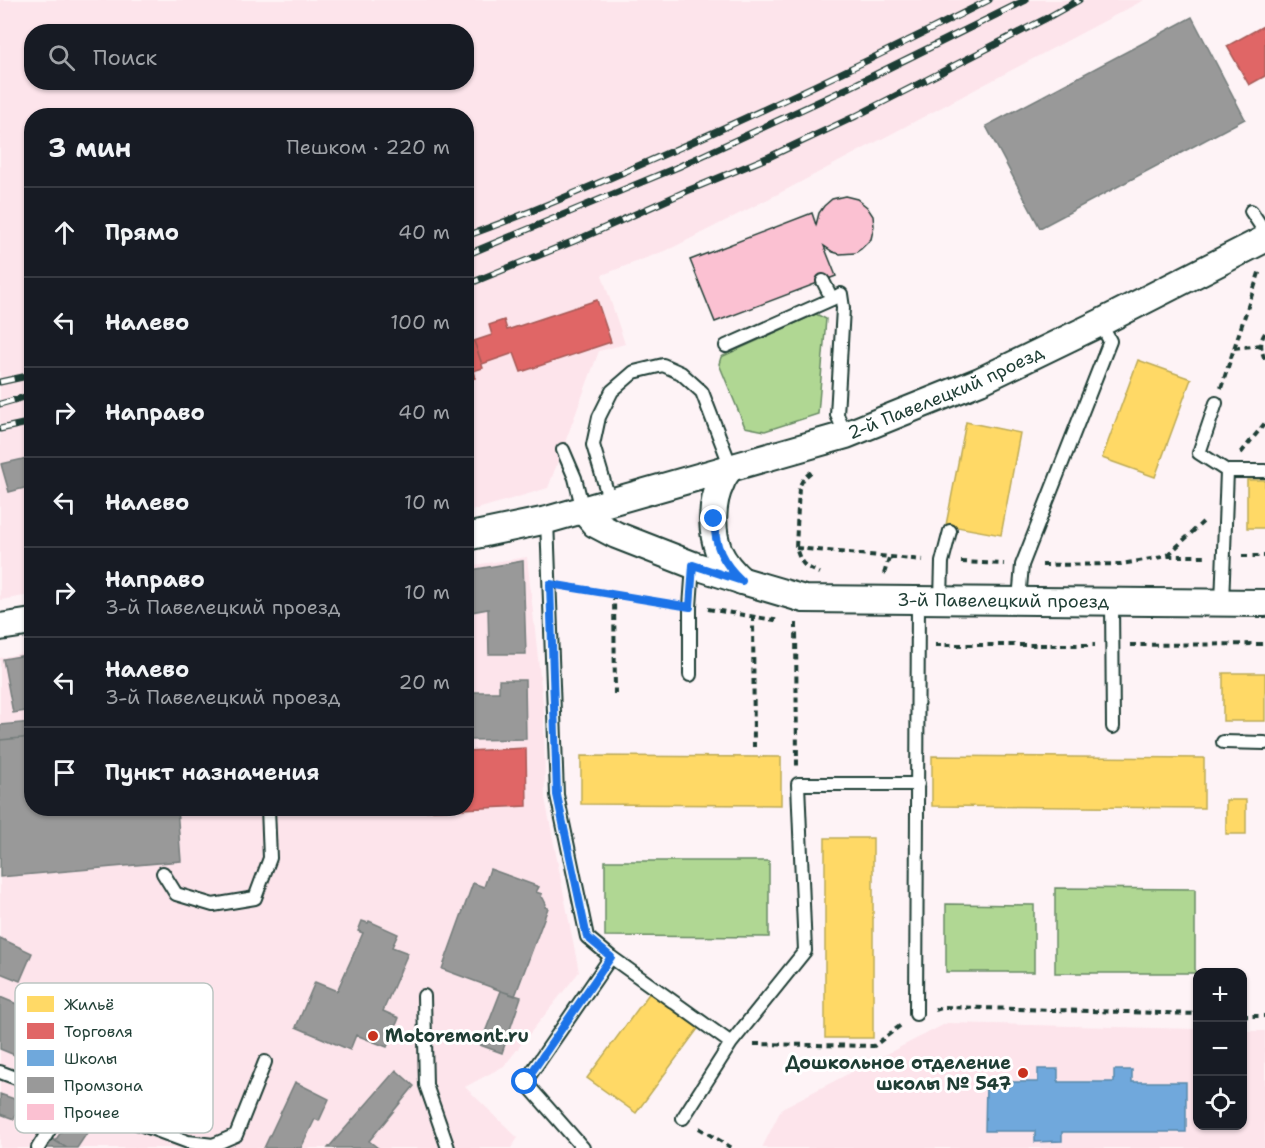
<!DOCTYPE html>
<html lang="ru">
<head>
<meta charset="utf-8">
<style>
	:root { --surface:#171b24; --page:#242831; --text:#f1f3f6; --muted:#9ea1a6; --line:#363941 }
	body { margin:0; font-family:"Shantell Sans",sans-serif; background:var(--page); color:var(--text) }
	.controls { position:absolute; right:18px; bottom:18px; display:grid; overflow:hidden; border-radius:12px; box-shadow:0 2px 4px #0004 }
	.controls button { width:54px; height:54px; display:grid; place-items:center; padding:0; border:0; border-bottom:2px solid var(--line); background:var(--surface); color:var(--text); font:30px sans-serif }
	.stop { position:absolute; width:18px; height:18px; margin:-14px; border:4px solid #1a73e8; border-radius:50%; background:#fff }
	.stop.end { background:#1a73e8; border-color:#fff; box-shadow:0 2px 6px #0008 }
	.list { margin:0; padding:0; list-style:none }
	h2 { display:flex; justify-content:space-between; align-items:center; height:78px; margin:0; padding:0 24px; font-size:26px }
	h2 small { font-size:20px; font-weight:400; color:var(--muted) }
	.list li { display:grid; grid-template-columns:39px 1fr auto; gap:18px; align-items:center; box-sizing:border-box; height:90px; padding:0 24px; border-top:2px solid var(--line) }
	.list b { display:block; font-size:22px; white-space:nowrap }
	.list p { margin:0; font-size:20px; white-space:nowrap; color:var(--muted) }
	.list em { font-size:20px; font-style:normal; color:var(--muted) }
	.icon { flex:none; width:33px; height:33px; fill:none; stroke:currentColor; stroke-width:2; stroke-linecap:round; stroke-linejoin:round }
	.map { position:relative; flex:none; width:1265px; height:1148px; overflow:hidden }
	.search { position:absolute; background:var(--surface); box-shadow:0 2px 4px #0004; left:24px; top:24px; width:450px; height:66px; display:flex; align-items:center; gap:15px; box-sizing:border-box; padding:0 21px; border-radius:24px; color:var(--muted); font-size:22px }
	.panel { position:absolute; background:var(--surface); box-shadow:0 2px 4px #0004; left:24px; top:108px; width:450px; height:708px; border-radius:24px }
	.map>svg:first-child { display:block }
</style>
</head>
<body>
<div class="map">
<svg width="1265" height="1148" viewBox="0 0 1265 1148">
	<rect width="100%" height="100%" fill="#fef3f6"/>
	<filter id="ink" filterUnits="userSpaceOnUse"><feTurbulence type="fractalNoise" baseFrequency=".0167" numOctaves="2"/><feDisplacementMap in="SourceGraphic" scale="12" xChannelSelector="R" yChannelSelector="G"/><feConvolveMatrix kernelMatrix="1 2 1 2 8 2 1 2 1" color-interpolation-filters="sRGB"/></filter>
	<g filter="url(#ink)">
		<!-- built -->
		<path fill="#fde4eb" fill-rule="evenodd" d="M0,0H1144L778,194L672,248L602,275L625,344L599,351L548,488L467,512L466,116H32L31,595L0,600ZM32,32H466V82H32Z
			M527,557L544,713L545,798L579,972L504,1066L465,1087L518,1138L511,1148H0V658L31,651L32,808H466L467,566Z
			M947,1023L1197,1029L1198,1126H1242L1243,1031H1265V1148H762L782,1108Z"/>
		<!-- green -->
		<path fill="#b0d793" stroke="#688a64" stroke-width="1.5" d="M816,314L826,319L818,414L765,431L745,427L719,364L721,357Z
			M605,861H769V937L605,936Z
			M1055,888L1195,889V973H1055Z
			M946,904L1034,905V972H946Z"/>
		<!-- homes -->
		<path fill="#ffd966" stroke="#bcaa57" stroke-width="1.5" d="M1138,360L1191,379L1155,477L1102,458Z
			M966,422L1020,433L1001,535L946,525Z
			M1247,480H1265V528H1247Z
			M1223,673H1265V721H1223Z
			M581,756L781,757V805L581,804Z
			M932,756L1204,758V808L932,806Z
			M1226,800H1246V834H1226Z
			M825,838H873V1038H825Z
			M651,991L700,1026L636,1113L587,1078Z"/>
		<!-- shops -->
		<path fill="#e06666" stroke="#a65a57" stroke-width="1.5" d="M1265,25V76L1249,85L1227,46Z
			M597,300L611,342L521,372L514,353L482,364L474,341L492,335L489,325L504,320L507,330Z
			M474,341L483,368L473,371L475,378L466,381V344Z
			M526,748L527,806L418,811V808H466V751Z"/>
		<!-- schools -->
		<path fill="#6fa8dc" stroke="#5788aa" stroke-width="1.5" d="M1038,1069H1058V1082H1114V1070H1132V1082H1186V1132H1062V1141L1035,1142V1131H985L986,1082H1038Z"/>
		<!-- industry -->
		<path fill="#999" stroke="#747d7b" stroke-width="1.5" d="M1192,17L1245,119L1040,228L986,126Z
			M32,457V486L9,492L1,464Z
			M523,561L526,654H489L488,609L466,613V571Z
			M32,654V710L13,713L3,659Z
			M499,680H525L526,739L466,740V692H499Z
			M32,722V737L0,740V725Z
			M32,737V808H177L181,861L0,877V740Z
			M490,869L539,887L536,892L542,894L541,897L543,898L546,904L545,907L548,908L515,996L442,969L473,883L484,887Z
			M362,921L368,923L369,921L398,934L392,947L408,953L383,1011L399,1018L387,1047L356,1035L350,1050L296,1027L315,982L337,991L363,933L358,931Z
			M0,938L32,953L20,981L0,973Z
			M501,991L521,997L502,1053L480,1045Z
			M0,997L53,1019L34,1063L0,1049Z
			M396,1070L414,1086L369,1141L378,1148H328Z
			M295,1082L329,1099L319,1121L315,1119L301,1148H264Z
			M0,1094L20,1101L14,1119L0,1114Z
			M68,1121L87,1133L77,1148H67L55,1141Z
			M53,1139L55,1141L67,1148H47Z"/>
		<!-- building -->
		<path fill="#fbc1d2" stroke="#1f3d34" stroke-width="1.5" d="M845,196L857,199L867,207L873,216L874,226L871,239L861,249L855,253L840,254L833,252L824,246L836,276L715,322L690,260L812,213L816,225L819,213L824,206L832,199Z"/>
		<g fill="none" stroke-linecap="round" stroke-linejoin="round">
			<defs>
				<path id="lane" d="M1251,211L1265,232
					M823,281L832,299
					M726,346L832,299L841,294L843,308L837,415L846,435
					M1216,403L1199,453L1227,471H1265
					M563,450L575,478L583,510
					M610,502L593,445L599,417L612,391L634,372L663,365L681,373L702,392L731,467
					M547,520L557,795L587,937L611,957L731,1043L683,1118
					M941,600L942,562L950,531
					M1019,600L1022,565L1110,341L1100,323
					M1112,602L1113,727
					M1222,603L1227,471
					M690,675V607L693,565
					M1223,742L1265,743
					M163,873L176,894L213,905L255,898L270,858L268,808
					M424,996L426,1085L448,1148
					M916,1014L918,600
					M731,1043L805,951L798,784H918
					M0,1072L188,1142L213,1145L236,1135L265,1062
					M38,1148L51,1127
					M583,1148L525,1082L611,957"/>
				<g id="street">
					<path d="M731,467C727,472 723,477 721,483C711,503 711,531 719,552C724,563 733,573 742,581"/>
					<path id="s1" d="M583,510L595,524L616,535L693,565L743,581L804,599L1265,603"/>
					<path id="s2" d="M466,537L547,520L846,435L980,381L1100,323L1265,239"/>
					<path d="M0,627L32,622"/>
				</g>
			</defs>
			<!-- lane casing -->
			<use href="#lane" stroke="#1f3d34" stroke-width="16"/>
			<!-- street casing -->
			<use href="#street" stroke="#1f3d34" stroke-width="30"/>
			<!-- path -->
			<path stroke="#1f3d34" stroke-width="4" stroke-dasharray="6 4.5" stroke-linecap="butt" d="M1265,333C1259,342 1261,351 1265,359
				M1234,348L1261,345
				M1221,388L1260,270
				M1241,453L1265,423
				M811,472L804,478L799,487L796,548C802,566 804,566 820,573
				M796,548L923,560
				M1168,555L1206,519
				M1242,556H1265
				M961,562L1004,564
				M1042,565L1121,564L1168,556H1208
				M884,574L889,558
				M566,587L674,604
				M614,594L615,694
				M708,609L780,621
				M753,616L754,747
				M796,623L797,766
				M935,645H1095
				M1130,645L1265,644
				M935,1010L945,1007L1198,1014
				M1242,1016H1265
				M754,1044L874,1046L901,1025
				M699,1128L732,1148"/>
			<!-- lane -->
			<use href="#lane" stroke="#fff" stroke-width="12"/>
			<!-- street -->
			<use href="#street" stroke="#fff" stroke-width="26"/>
			<defs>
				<path id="rail" d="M466,236C515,219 563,198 610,178C739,123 865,63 989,0
					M466,255L678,167L848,88L1026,0
					M466,285L584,237L687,191L769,157L856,116L1045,19L1079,0
					M0,382L32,375
					M0,404L32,395
					M0,429L32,422"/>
			</defs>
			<!-- rail casing -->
			<use href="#rail" stroke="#1f3d34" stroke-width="7"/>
			<!-- rail -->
			<use href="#rail" stroke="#fff" stroke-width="4.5" stroke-dasharray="14" stroke-linecap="butt"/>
		</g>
	</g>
	<g fill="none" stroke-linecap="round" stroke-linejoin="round" filter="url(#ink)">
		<!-- route -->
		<path stroke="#1a73e8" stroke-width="8" d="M525,1082L611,957L587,937L557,795L550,584L690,607L693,565L742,581C722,562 715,547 714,519"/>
	</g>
	<!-- markers -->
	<g fill="#c8321e" stroke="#fff" stroke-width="2">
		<circle cx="373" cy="1036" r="6"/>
		<circle cx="1023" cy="1073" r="6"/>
	</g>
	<g text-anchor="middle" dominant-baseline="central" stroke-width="6" stroke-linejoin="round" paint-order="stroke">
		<!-- street labels -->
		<g font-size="18" fill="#1f3d34" stroke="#fff">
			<text stroke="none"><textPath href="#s2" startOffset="502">2-й Павелецкий проезд</textPath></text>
			<text stroke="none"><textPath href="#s1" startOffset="440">3-й Павелецкий проезд</textPath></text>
		</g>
		<!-- poi labels -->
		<g font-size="18" font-weight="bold" fill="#1f3d34" stroke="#fff" text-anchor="start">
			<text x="385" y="1036">Motoremont.ru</text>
			<text x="1011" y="1063" text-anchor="end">Дошкольное отделение<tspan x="1011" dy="21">школы № 547</tspan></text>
		</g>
	</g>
	<!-- legend -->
	<rect x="15" y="983" width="198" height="150" rx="9" fill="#fff" stroke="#bcc5c2" stroke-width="1.5"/>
	<rect x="27" y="996" width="27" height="16" fill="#ffd966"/>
	<rect x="27" y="1023" width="27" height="16" fill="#e06666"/>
	<rect x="27" y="1050" width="27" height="16" fill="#6fa8dc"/>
	<rect x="27" y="1077" width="27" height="16" fill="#999"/>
	<rect x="27" y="1104" width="27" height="16" fill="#fbc1d2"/>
	<g font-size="16" fill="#1f3d34">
		<text x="64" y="1010">Жильё</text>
		<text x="64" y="1037">Торговля</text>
		<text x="64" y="1064">Школы</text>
		<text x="64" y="1091">Промзона</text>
		<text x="64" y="1118">Прочее</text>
	</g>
</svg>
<div class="controls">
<button>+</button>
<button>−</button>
<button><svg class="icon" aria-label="locate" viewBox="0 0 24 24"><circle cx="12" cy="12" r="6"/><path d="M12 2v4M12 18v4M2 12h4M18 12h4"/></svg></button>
</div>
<div class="stop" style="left:525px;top:1082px"></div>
<div class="stop end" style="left:714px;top:519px"></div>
<div class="search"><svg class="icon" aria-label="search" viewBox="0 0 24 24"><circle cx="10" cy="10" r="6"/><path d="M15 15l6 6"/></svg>Поиск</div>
<section class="panel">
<h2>3 мин<small>Пешком · 220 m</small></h2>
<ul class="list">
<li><svg class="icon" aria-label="ahead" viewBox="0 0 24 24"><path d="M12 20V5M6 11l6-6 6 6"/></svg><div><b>Прямо</b></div><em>40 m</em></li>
<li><svg class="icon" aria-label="left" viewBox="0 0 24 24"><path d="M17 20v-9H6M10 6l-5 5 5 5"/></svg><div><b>Налево</b></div><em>100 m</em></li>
<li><svg class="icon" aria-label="right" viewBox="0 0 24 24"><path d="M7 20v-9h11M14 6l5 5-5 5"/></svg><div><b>Направо</b></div><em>40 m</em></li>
<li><svg class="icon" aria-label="left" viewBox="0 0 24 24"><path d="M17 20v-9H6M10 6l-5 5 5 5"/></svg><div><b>Налево</b></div><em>10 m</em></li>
<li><svg class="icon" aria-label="right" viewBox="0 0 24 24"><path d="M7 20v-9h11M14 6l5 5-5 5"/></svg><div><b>Направо</b><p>3-й Павелецкий проезд</p></div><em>10 m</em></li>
<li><svg class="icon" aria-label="left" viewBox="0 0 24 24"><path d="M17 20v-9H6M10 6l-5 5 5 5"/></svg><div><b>Налево</b><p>3-й Павелецкий проезд</p></div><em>20 m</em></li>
<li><svg class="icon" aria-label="arrive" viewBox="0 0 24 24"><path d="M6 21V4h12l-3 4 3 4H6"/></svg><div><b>Пункт назначения</b></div></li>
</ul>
</section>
</div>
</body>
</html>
